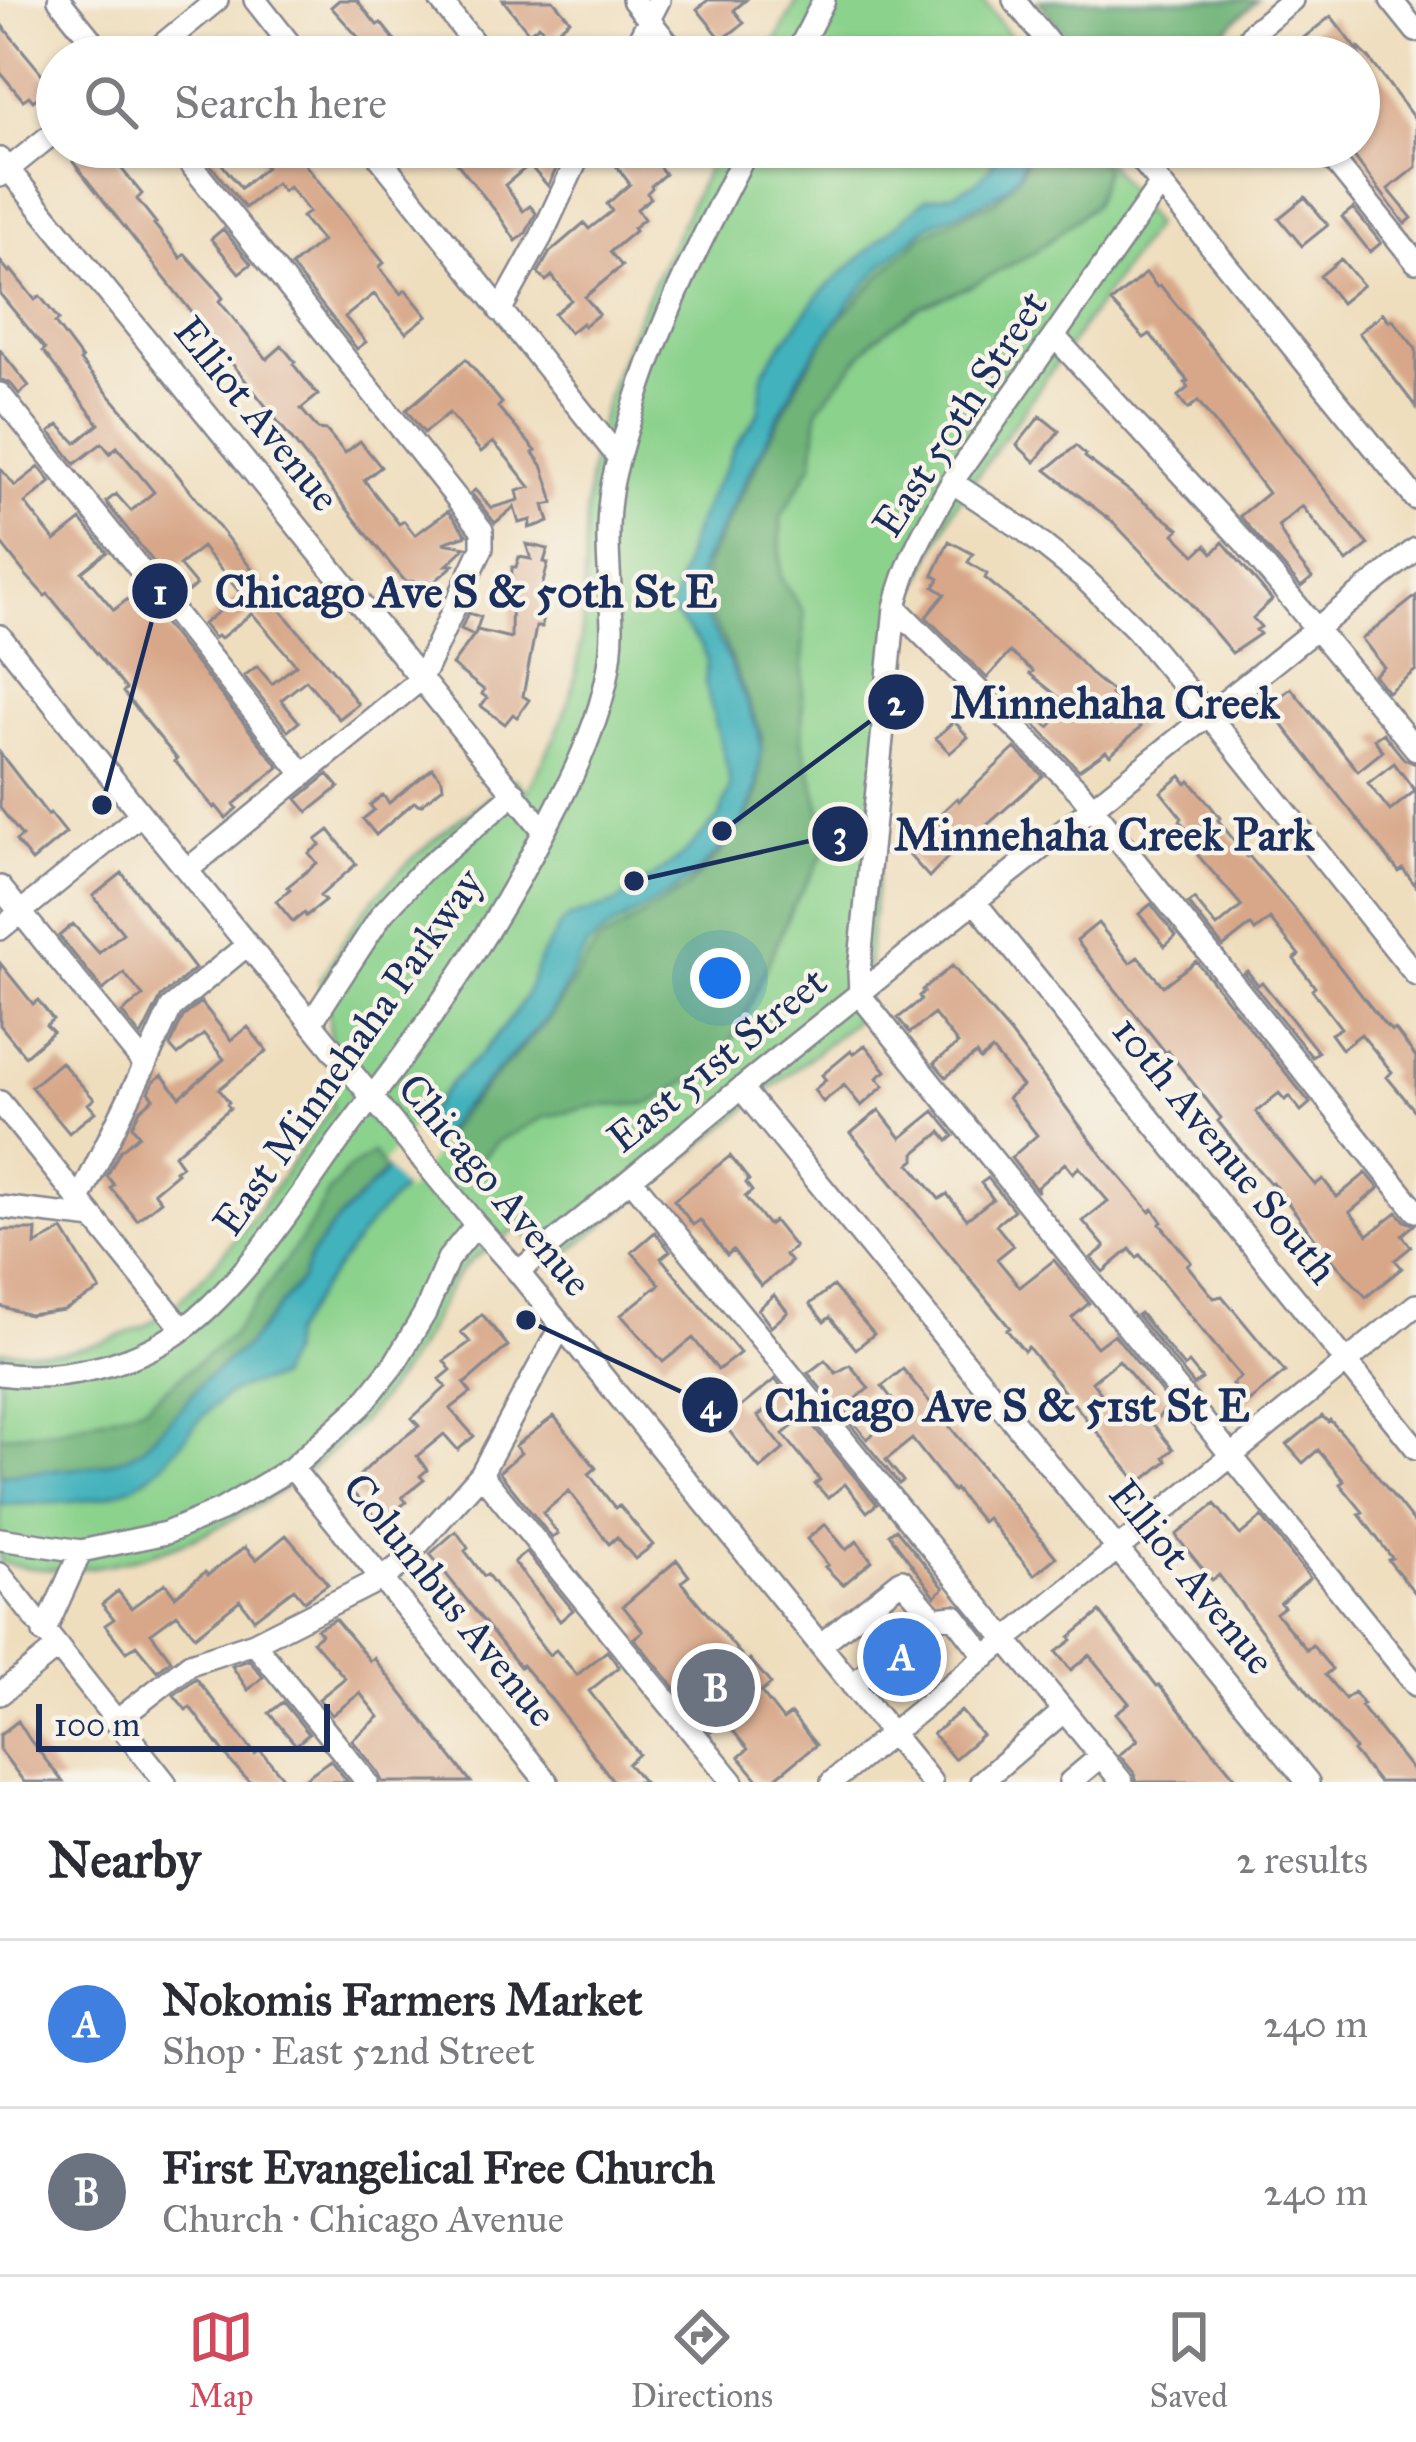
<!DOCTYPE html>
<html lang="en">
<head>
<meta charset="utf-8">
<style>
	:root { --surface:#fff; --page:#f2f2f3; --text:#2b2b33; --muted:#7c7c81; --line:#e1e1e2; --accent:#d1495b }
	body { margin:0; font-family:"IM FELL Great Primer",serif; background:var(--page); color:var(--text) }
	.scale { position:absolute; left:36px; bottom:30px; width:294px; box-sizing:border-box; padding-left:12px; border:6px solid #1b2f5e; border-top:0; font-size:33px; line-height:42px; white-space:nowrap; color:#1b2f5e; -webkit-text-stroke:9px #f7f3e8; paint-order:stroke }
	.you { position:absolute; left:720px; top:978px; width:42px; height:42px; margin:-30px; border:9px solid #fff; border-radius:50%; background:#1a73e8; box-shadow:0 0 0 18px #1a73e833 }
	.badge { display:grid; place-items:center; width:78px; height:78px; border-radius:50%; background:var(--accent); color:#fff; font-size:39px; font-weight:700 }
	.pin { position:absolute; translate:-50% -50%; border:6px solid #fff; box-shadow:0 3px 12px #0006 }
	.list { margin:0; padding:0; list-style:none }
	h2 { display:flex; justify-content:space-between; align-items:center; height:156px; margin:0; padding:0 48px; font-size:51px }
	h2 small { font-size:39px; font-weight:400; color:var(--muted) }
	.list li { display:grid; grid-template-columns:78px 1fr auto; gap:36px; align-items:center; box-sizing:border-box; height:168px; padding:0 48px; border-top:3px solid var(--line) }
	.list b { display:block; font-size:45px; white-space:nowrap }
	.list p { margin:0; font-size:39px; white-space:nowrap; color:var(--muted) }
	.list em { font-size:39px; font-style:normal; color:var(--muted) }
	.icon { flex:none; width:66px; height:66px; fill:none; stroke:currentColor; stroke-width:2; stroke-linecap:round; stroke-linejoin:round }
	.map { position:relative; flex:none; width:1416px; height:1782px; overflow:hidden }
	.search { position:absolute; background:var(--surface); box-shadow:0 3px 9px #0004; left:36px; right:36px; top:36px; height:132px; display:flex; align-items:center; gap:30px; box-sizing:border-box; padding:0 42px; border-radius:66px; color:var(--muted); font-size:45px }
	.sheet { height:492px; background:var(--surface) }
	nav { display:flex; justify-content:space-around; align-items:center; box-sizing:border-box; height:168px; border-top:3px solid var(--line); background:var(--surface); font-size:33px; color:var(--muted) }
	nav a { display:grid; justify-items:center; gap:6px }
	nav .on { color:var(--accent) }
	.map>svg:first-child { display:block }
</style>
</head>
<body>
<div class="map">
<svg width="1416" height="1782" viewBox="0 0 1416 1782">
	<rect width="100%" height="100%" fill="#f7f3e8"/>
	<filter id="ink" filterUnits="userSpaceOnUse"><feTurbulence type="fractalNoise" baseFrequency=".00833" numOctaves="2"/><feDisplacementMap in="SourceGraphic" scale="24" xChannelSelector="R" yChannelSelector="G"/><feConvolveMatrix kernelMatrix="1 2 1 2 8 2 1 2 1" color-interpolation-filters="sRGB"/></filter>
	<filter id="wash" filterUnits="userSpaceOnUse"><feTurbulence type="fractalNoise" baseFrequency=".004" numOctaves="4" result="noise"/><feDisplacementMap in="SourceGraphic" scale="48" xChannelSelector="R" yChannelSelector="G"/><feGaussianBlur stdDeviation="2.7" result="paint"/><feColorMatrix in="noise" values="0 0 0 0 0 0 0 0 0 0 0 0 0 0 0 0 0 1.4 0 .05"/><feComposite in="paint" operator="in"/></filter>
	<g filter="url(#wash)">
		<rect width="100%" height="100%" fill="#efdebe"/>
		<!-- built -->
		<path fill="#ebd3b9" d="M892,1557L928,1600L948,1584L980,1622L895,1692L828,1609Z"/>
		<!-- green -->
		<path fill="#8bd28c" stroke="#538075" stroke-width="3" d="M798,0H982L1027,57H767Z
			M719,147H1096L1154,225L953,510L913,596L870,936L865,1013L552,1266L520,1227C502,1240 474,1255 461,1271C447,1286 435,1316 425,1335C410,1361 391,1386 372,1409C295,1503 124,1597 0,1562V1351L60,1352L102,1343L145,1326L175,1305L208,1272L255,1215L332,1107L329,1015L319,981C334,957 348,932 365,910C406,857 461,817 515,779L527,792C545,757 565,721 574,682C591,611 579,535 592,462C605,386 634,324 667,255C684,219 700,182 719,147Z"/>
		<!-- forest -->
		<path fill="#70b478" stroke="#46726b" stroke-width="3" d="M1038,0H1257L1224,31L1217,57H1082Z
			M1031,147H1090L1105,169L1094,205L1035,252L969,287L921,306L874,339L818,408L813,463L781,517L780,577L804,612L802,742L821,809L824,853L791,910L744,1019L720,1061L650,1104L594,1106L545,1117L497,1142L473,1168L455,1153L444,1136L465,1109L549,1019L597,944L685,889L719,855L748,818L758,791L762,736L723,639L704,606L706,565L801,377L834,325L888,268L924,235L969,212L995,202L1022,172Z
			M373,1153L386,1170L333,1225L311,1255L301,1280L247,1345L202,1382L181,1408L141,1449L127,1457L92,1468L0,1475V1436L60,1430L144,1407L233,1334L312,1224L329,1192L349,1169Z"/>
		<!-- water -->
		<path fill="#42b2bc" stroke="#2e708d" stroke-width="3" d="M1001,147H1029L1019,174L1007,187L992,198L928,226L885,263L849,303L800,374L702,565L699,579L701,609L723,648L759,732L761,751L756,790L743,824L697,873L669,894L609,929L587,946L550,1015L457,1113L399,1193L371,1222L322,1287L291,1335L289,1353L277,1378C262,1383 245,1384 232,1392C197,1412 179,1455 146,1478C103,1508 49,1502 0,1505V1475L92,1467L127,1457L141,1449L182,1408L202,1382L247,1345L301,1280L311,1255L333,1225L382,1176L451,1082L482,1053L511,1018L525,997L542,955L560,926L568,918L616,903L681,857L720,816L730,787L728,770L705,683L707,660L701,645L671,611L690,541L712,490L726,468L734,447L754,421L759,409L763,373L773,356L821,292L926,199L953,194L976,182L989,169Z"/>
		<!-- pier -->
		<path fill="#efdebe" d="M421,1115L443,1142L406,1193L383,1164Z"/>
		<g id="blocks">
			<!-- building -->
			<path fill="#d8a789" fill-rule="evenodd" d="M339,0H357L377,25L381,23L408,57H376L331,7Z
				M503,0H553L570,20L549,37L539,25L529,33Z
				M708,0H746L734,10L744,23L722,40L697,9Z
				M1331,16L1359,52V48L1369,58L1416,121V167L1388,189L1412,218L1405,224L1347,147H1359V57H1291L1302,48L1297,43Z
				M0,23L52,86L33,101L29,96L23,100L0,72Z
				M92,147H134L116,162L142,194L137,199L156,223L154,224L181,258L185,254L214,286L223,298L219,301L267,359L282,346L295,362L293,364L318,395L301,409L318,429L326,430L345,453L360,441L381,467L364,480L399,524L404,521L415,535L448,511L467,535L443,543L466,547L447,565H454L434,582L405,581L392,566L73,162Z
				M196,147H208L241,188L266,167L250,147H291L384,263L379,267L401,294L406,290L427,316L406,333L374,294L345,317L366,342L357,349L291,266L322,241L302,217L309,212L289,187L283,191L276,183L245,208Z
				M444,147H477L490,163L510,147H542L545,156L556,169L548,186L529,165L505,185L523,211L530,206L536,213L526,233L516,241L498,214Z
				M642,147H672L655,161L665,174L651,186L652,188L647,193L651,198L637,209L644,219L633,228L635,231L610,252L622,266L585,297L599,314L584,326L582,323L570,333L554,314L571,300L552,276L546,281L538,273L550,252L584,223L589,229L612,211L607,204L630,184L617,167Z
				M1305,197L1328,225L1302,246L1279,218Z
				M1353,208L1381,243L1370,252L1342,217Z
				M223,229L251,264L239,273L211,239Z
				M1341,259L1363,285L1341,303L1320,276Z
				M0,261L9,272L11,270L35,300L40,296L59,320L55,323L82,359L80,361L177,474L272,595L269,597L334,672L358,704L339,719L306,680L281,700L299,722L288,731L244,676L257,666L272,684L296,665L252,613L220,639L217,636L214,638L203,624L241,594L202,547L179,565L196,585L181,597L106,502L116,494L131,511L154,492L117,447L110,453L102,443L75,464L50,432L59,425L76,443L99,424L43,351L45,349L0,294Z
				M1146,273L1157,287L1160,285L1219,356L1368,545L1347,562L1302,506L1278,526L1293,554L1312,578L1301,587L1240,516L1268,493L1198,401L1188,409L1178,396L1188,388L1185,383L1188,381L1150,334L1144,338L1111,302Z
				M1383,313L1389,321L1392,319L1416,349V407L1359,333Z
				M0,350L29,386L19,394L11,384L0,379Z
				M466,359L502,403L498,407L536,451L533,453L542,465L552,495L553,503L544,505L549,522L529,528L531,520L519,523L514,507L495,523L471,493L475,490L491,508L519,500L517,491L530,487L508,459L493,442L481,452L449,413L424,433L406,410Z
				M1040,416L1059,431L1035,462L1017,445Z
				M1076,446L1086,455L1085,457L1179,529L1174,534L1195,555L1206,545L1213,553L1223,542L1272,600L1253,618L1261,627L1256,630L1260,634L1232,653L1190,603L1113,522L1046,470Z
				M39,467L51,482L25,503L55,541L81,520L107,552L82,572L114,610L138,591L279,767L234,804L237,808L226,818L216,806L214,808L175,761L177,759L123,692L126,689L76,628L48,594L45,596L26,575L0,542V468L15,486Z
				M949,541L973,554L968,562L987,574L985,578L991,583L1060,641L1094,677L1113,692L1111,694L1141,727L1110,755L1106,751L1079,770L1028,718L1032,713L1049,727L1070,706L1030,674L1033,671L1010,652L987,678L926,617L945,594L934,587L939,579L933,575Z
				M526,544L548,549L544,562L548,563L542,587V627H536L523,696L529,700L517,717L513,714L505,724L481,706L487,698L482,694L484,690L452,665L474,635L461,629L468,613L481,617L475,634L477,630L511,638L512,567H516L519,557L531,559Z
				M1416,596V670L1388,692L1374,675L1384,667L1362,639Z
				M1291,688L1358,771L1383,751L1374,739L1383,733L1404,759L1416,764V886L1403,869L1399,872L1277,718L1280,715L1271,704ZM1394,763L1415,791L1390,811L1368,783Z
				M954,721L968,737L950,753L936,738Z
				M1015,748L1043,776L978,833L975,829L929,877L910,856L922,845L920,841L943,820L938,816L957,798L959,801Z
				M0,753L48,815L50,813L66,833L32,861L16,841L22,836L0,808Z
				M433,768L442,780L443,787L421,805L414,802L376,835L363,819L374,810L370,805L383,795L389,803Z
				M328,774L339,787L308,812L297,799Z
				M1181,776L1187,784L1190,781L1206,800L1220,818L1218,820L1247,857L1249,856L1296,911L1384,1024L1392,1031L1395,1029L1416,1057V1112L1387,1077L1392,1072L1361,1034L1342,1049L1331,1034L1341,1028L1312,990L1315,987L1294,959L1299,955L1270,919L1255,931L1251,925L1223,947L1188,903L1194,899L1217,927L1242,906L1196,853L1199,850L1184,830L1186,828L1180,821L1182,818L1161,792Z
				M329,830L356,864L320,896L325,901L306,916L304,913L293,922L276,901L290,890L287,887L317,863L309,853L320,845L316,840Z
				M122,873L195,969L161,997L141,1037L122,1013L143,996L124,973L103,990L59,936L73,924L99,953L123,933L93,896Z
				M1151,904L1176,936L1165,946L1139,914Z
				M1098,923L1130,963L1138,957L1163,986L1196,961L1310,1103L1301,1111L1289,1096L1285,1100L1279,1093L1256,1112L1273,1134L1315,1185L1323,1179L1337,1197L1366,1173L1379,1188L1350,1212L1368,1235L1397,1212L1405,1221L1414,1225L1402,1235L1411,1247L1395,1260L1402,1268L1366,1297L1327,1254L1272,1182L1270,1183L1246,1156L1218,1121L1221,1118L1168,1051L1166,1053L1079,944L1077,940Z
				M0,963L33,1004L38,1000L53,1019L46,1025L53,1032L25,1056L0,1025Z
				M952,966L1011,1034L1104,1158L1150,1212L1153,1209L1162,1222L1160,1224L1191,1262L1187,1265L1214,1298L1222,1296L1285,1372L1247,1403L1232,1384L1241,1377L1140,1255L1137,1258L1130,1249L1103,1272L1091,1258L1105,1247L1083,1221L1108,1201L1079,1167L1073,1173L1065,1163L1037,1187L1038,1192L1011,1158L1037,1135L1008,1098L1022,1086L992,1050L980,1060L976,1054L946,1077L934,1063L958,1044L934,1014L910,1033L898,1018L921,1000L919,996L924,992L922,990Z
				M1247,971L1258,985L1262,982L1318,1052L1312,1057L1244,973Z
				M201,1002L231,1040L248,1027L267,1051L219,1089L229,1102L227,1104L230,1108L174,1155L182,1166L175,1171L177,1173L154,1192L161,1201L137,1220L111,1188L114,1185L107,1176L120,1151L139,1135L132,1126L140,1110L154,1098L149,1092L154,1081L162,1075L180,1097L224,1059L204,1034L178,1055L170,1046L183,1017Z
				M865,1045L886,1071L877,1078L884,1086L861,1106L844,1085L823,1102L814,1090L826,1080L822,1075L851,1051L853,1054Z
				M61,1062L94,1099L88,1104L95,1112L69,1133L31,1087Z
				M879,1110L901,1138L934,1111L954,1136L948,1141L941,1132L915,1153V1160L910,1164L939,1199L947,1194L967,1219L993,1199L981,1183L988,1178L1014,1210L996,1225L1013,1246L997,1259L1020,1287L1054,1260L1089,1303L1072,1318L1097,1347L1114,1334L1170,1403L1153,1424L1173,1449L1164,1457L1167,1461L1142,1481L1138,1477L1135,1479L1028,1347L1024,1351L1007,1330L1010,1328L851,1133ZM1119,1360L1150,1398L1122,1420L1092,1382Z
				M730,1156L749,1180L746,1183L752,1191L745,1197L768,1225L774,1221L795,1247L785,1255L791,1262L761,1286L733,1250L727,1255L700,1220L693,1225L674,1200Z
				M0,1230H36L35,1245L63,1230L100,1290L64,1310L29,1315L0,1306Z
				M655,1232L670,1251L661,1258L740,1353L718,1370L693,1338L663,1362L621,1315L660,1284L632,1252Z
				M833,1286L874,1334L856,1349L830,1317L824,1322L810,1304Z
				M774,1295L788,1312L771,1327L758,1309Z
				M1140,1313L1184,1367L1189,1363L1202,1379L1194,1385L1137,1315Z
				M482,1314L508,1346L464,1384L471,1393L450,1409L474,1436L458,1450L444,1434L417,1456L427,1470L420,1476L424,1480L402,1497L406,1502L382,1523L350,1490L361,1481L358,1477L381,1455L419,1426L412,1418L446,1387L440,1379L451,1370L444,1361L470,1342L461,1332Z
				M825,1360L836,1373L850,1365L869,1388L843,1409L867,1439L902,1412L882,1386L903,1369L1056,1557L1034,1575L987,1518L982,1522L955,1489L953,1491L912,1439L886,1460L903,1481L899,1484L808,1373Z
				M775,1379L786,1393L758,1416L784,1449L760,1469L722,1422L724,1420L710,1402L724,1390L738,1409Z
				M554,1416L596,1468L589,1474L615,1508L619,1505L653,1545L635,1559L617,1537L609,1544L569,1491L543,1513L558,1534L552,1538L499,1472L521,1453L515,1446Z
				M805,1416L877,1504L867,1512L845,1484L828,1498L815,1484L820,1480L783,1434Z
				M1322,1416L1328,1422L1330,1420L1351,1443L1416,1525V1594L1388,1560L1392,1558L1359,1514L1363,1512L1340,1484L1344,1481L1318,1450L1303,1463L1287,1445Z
				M1215,1504L1240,1535L1262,1517L1310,1578L1280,1603L1284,1607L1276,1613L1307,1650L1312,1645L1332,1669L1325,1675L1345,1699L1354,1692L1363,1704L1361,1706L1416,1775V1782H1378L1353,1751L1355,1749L1311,1696L1219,1575L1212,1580L1179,1540L1176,1535Z
				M825,1524L846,1550L857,1541L872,1561L843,1585L825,1567L828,1565L807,1539Z
				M896,1529L944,1588L935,1596L889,1534Z
				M456,1531L468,1548L465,1551L484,1576L487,1574L549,1655L556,1650L577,1675L607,1651L619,1667L589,1691L639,1754L628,1764L644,1782H614L551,1699L522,1665L520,1667L430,1554Z
				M286,1535L328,1584L304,1601L294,1589L254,1619L240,1600L195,1636L177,1614L151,1633L171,1660L157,1671L136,1645L126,1652L105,1625L114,1619L102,1604L118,1591L131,1608L165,1583L175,1596L205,1572L208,1575L245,1547L256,1560Z
				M526,1552L573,1610L560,1621L514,1562Z
				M677,1560L689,1576L681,1582L747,1662L750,1659L771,1684L761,1692L783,1720L791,1714L816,1745L770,1782H760L739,1757L748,1749L725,1721L711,1732L634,1638L643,1631L623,1606Z
				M1100,1612L1157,1686L1159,1685L1239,1782H1137L1134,1773L1119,1755L1138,1740L1116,1713L1129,1703L1089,1655L1071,1670L1056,1652L1072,1640L1070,1637Z
				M335,1619L370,1661L374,1658L471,1782H382L379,1773L352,1740L379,1717L360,1693L332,1715L319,1699L345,1678L313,1641L321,1634L317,1629Z
				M249,1660L263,1677L248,1690L232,1666Z
				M196,1678L255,1754L260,1750L287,1782H249L232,1763L190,1707L186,1710L174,1695Z
				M283,1702L309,1734L296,1745L269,1713Z
				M961,1711L982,1735L954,1759L933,1734Z
				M18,1721L30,1740L63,1782H24L0,1750V1735Z
				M330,1760L348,1782H300Z"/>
		</g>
	</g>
	<g filter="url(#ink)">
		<use href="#blocks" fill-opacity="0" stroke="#85868e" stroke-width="3"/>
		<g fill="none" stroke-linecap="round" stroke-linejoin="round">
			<defs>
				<path id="minor" d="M59,0L105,57
					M255,0L300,57
					M440,0L485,57
					M633,0L679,57
					M1014,0L1060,57
					M1391,0L1416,31
					M147,57L217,0
					M630,57L659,0
					M795,57L824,0
					M1251,57L1243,47L1253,32L1292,0
					M177,147L482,530V548L421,679L187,870
					M371,147L618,457
					M557,147L573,166
					M1131,147L1416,499
					M1323,147L1416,262
					M0,159L544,831
					M0,176L57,130
					M1160,185L952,482C928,523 906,561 895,607L859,971L860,995L1416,1685
					M500,311L541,237L583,147
					M1054,336L1245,543L1416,749
					M0,394L304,775
					M952,482L1024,530L1083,577L1136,629L1219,728L1416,975
					M895,607L1079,791L1416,1211
					M0,636L128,798L476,1225L518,1272L931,1782
					M0,887L145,1065L171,1008L247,945
					M975,902L1416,1448
					M0,929L141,814
					M311,1023L382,914L422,871L515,793
					M741,1088L1308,1782
					M0,1102L183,1329
					M631,1179L1122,1782
					M79,1200L145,1065
					M0,1207L94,1218
					M518,1272L741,1088L1416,549
					M0,1374C60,1382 132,1366 182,1330C241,1287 296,1202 338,1142C363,1108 390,1075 414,1041C464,972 509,900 548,824C563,795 579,765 590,734C603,701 612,663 612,628C611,583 604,536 611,492C615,465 624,439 632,413C660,319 704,233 749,147
					M292,1468L547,1782
					M481,1474L733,1782
					M0,1539L81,1551L166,1533L221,1510L292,1468L360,1407L395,1363L425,1313L448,1259L476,1225
					M0,1574L165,1782
					M934,1618L954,1616L986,1657
					M44,1633L81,1551
					M254,1643L367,1782
					M820,1645L902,1580L934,1618L852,1685
					M0,1694L57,1648
					M115,1722L190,1664L254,1643L383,1578L399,1566L481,1474L561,1326
					M832,1782L1416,1305
					M981,1782L1064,1711
					M1070,1782L1101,1756"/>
			</defs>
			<!-- minor casing -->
			<use href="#minor" stroke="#85868e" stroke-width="26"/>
			<!-- minor -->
			<use href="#minor" stroke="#fff" stroke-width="21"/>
		</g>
	</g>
	<g text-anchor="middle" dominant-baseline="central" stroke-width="9" stroke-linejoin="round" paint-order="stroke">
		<!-- street labels -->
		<g font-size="42" fill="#1b2f5e" stroke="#f7f3e8">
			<text transform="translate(257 414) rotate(51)">Elliot Avenue</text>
			<text transform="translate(960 414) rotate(-57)">East 50th Street</text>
			<text transform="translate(348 1052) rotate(-55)">East Minnehaha Parkway</text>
			<text transform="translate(717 1060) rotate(-39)">East 51st Street</text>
			<text transform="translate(1225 1150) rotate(51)">10th Avenue South</text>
			<text transform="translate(495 1185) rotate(50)">Chicago Avenue</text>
			<text transform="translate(1192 1577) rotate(51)">Elliot Avenue</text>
			<text transform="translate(450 1600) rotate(51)">Columbus Avenue</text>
		</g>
	</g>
	<!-- callouts -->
	<path fill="none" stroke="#1b2f5e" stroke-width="4.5" d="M102 805L160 591M722 831L896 702M634 881L840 834M526 1320L710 1405"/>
	<g fill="#1b2f5e" stroke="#f7f3e8" stroke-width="4.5">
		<circle cx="102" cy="805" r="12"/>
		<circle cx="722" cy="831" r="12"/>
		<circle cx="634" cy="881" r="12"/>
		<circle cx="526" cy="1320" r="12"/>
		<circle cx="160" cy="591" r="30"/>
		<circle cx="896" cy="702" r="30"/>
		<circle cx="840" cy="834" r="30"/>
		<circle cx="710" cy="1405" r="30"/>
	</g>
	<g font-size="36" text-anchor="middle" font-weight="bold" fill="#fff">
		<text x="160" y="604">1</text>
		<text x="896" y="715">2</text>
		<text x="840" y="846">3</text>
		<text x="710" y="1418">4</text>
	</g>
	<g font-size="45" text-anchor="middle" font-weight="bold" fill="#1b2f5e" stroke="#f7f3e8" stroke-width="9" stroke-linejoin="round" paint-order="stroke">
		<text x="466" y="607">Chicago Ave S &amp; 50th St E</text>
		<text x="1115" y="718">Minnehaha Creek</text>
		<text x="1104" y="850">Minnehaha Creek Park</text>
		<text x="1007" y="1421">Chicago Ave S &amp; 51st St E</text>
	</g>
</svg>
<div class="scale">100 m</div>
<div class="you"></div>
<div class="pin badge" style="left:902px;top:1657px;background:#3f7fe0">A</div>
<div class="pin badge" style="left:716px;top:1688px;background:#6b7280">B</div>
<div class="search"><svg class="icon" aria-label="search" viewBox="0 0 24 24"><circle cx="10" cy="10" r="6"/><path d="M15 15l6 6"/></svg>Search here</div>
</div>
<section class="sheet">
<h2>Nearby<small>2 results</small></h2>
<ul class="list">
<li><span class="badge" style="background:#3f7fe0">A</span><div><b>Nokomis Farmers Market</b><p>Shop · East 52nd Street</p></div><em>240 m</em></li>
<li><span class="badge" style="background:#6b7280">B</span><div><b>First Evangelical Free Church</b><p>Church · Chicago Avenue</p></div><em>240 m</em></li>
</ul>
</section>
<nav>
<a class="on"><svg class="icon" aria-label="map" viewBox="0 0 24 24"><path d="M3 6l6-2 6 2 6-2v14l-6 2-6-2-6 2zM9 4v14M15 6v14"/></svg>Map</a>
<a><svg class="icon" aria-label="directions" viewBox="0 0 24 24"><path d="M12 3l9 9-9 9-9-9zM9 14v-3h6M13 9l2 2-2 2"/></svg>Directions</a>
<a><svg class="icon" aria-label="saved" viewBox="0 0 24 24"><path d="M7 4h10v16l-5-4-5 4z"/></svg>Saved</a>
</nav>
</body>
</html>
